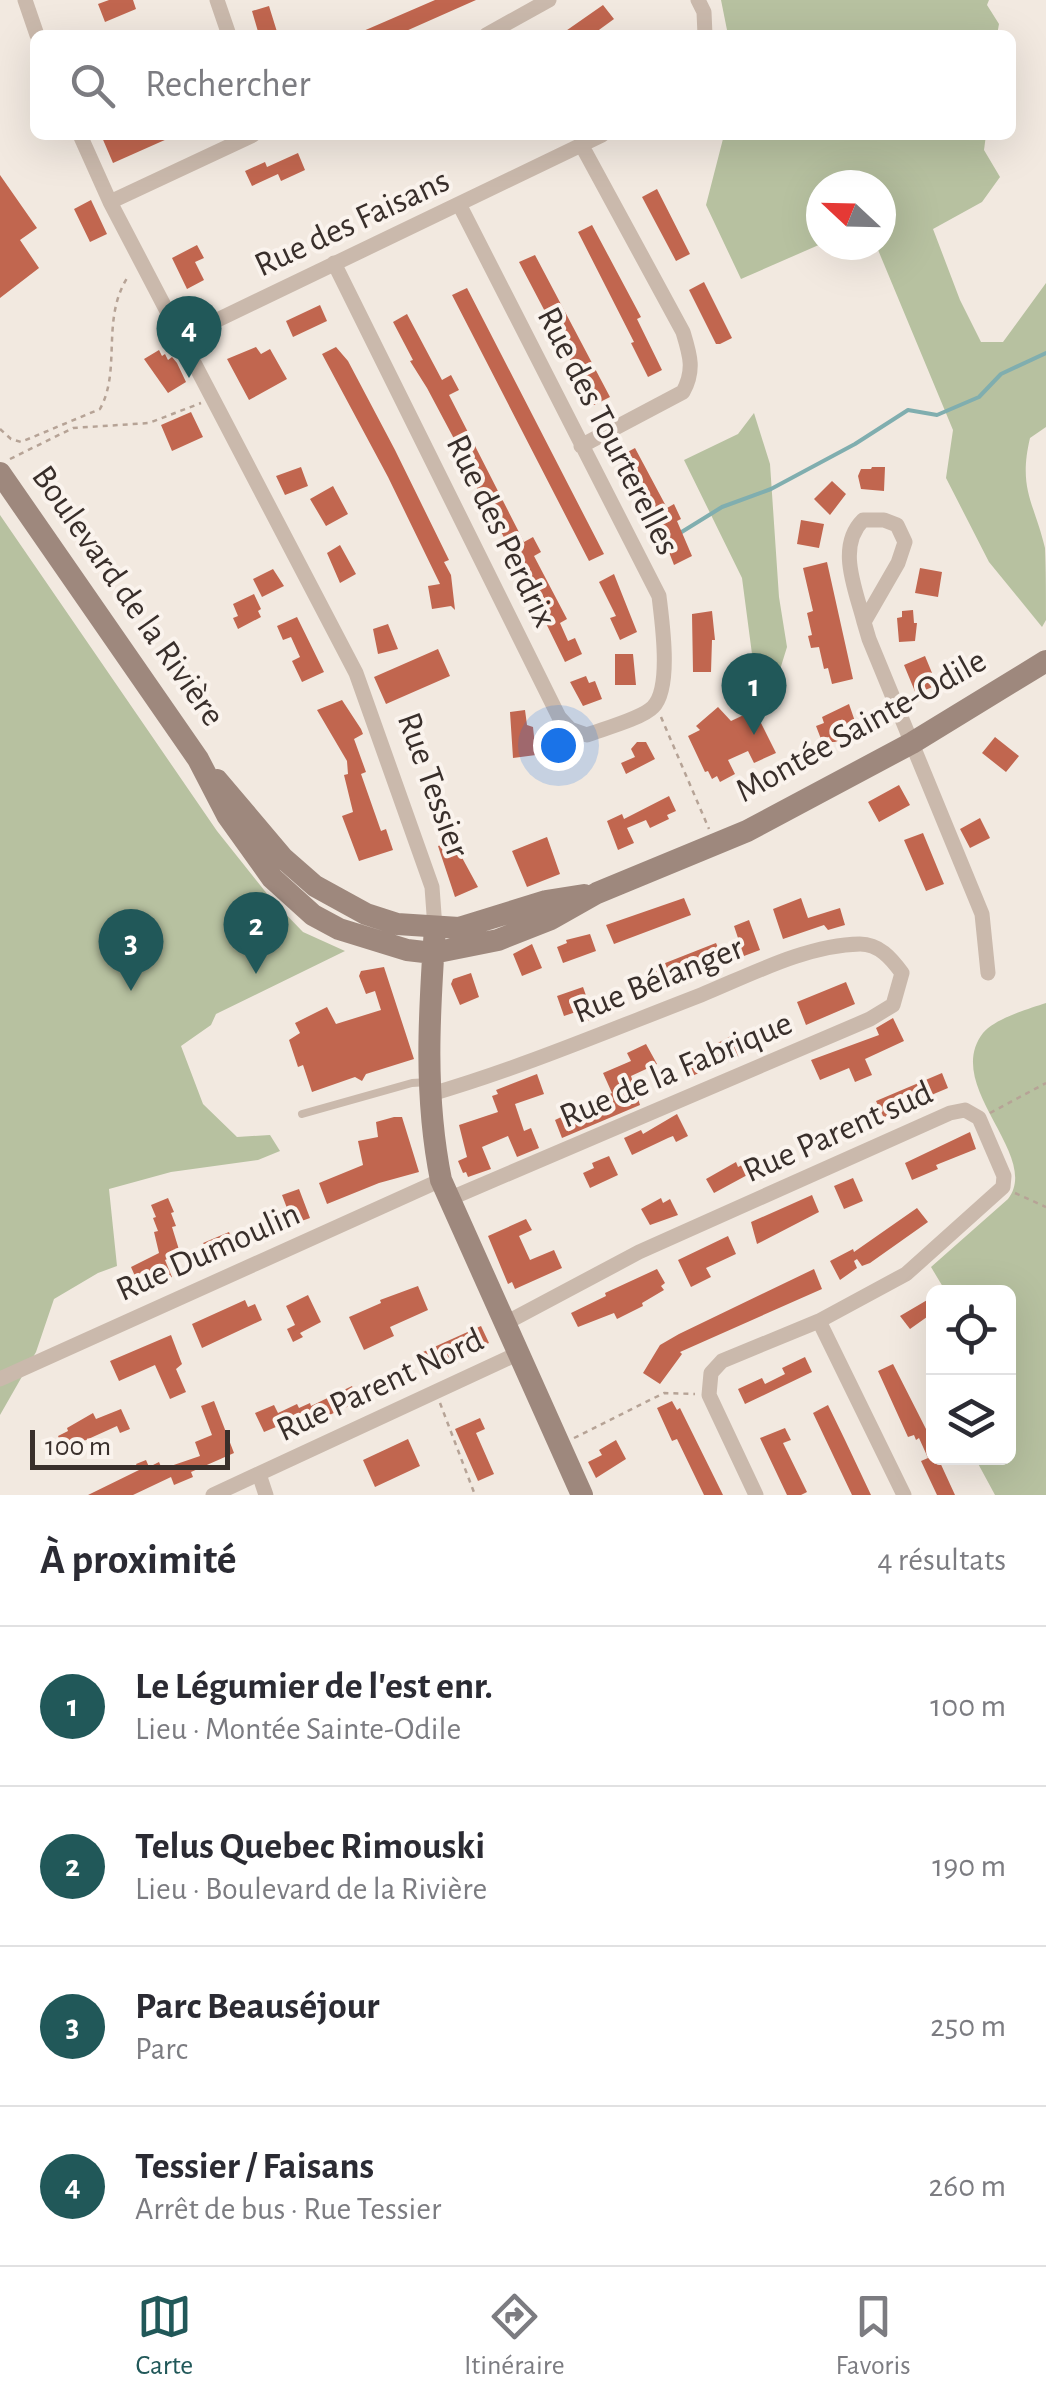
<!DOCTYPE html>
<html lang="fr">
<head>
<meta charset="utf-8">
<style>
	:root { --surface:#fff; --page:#f2f2f3; --text:#2b2b33; --muted:#7c7c81; --line:#e1e1e2; --accent:#215859 }
	body { margin:0; font-family:"Alegreya Sans",sans-serif; background:var(--page); color:var(--text) }
	.controls { position:absolute; right:30px; bottom:30px; display:grid; overflow:hidden; border-radius:15px; box-shadow:0 10px 40px #0002 }
	.controls button { width:90px; height:90px; display:grid; place-items:center; padding:0; border:0; border-bottom:2px solid var(--line); background:var(--surface); color:var(--text); font:50px sans-serif }
	.compass { position:absolute; left:806px; top:170px; width:90px; height:90px; border-radius:50%; background:var(--surface); box-shadow:0 10px 40px #0002; rotate:292deg }
	.scale { position:absolute; left:30px; bottom:25px; width:200px; box-sizing:border-box; padding-left:10px; border:5px solid #392f2b; border-top:0; font-size:28px; line-height:35px; white-space:nowrap; color:#392f2b; -webkit-text-stroke:8px #faf3ed; paint-order:stroke }
	.you { position:absolute; left:558px; top:745px; width:35px; height:35px; margin:-25px; border:8px solid #fff; border-radius:50%; background:#1a73e8; box-shadow:0 0 0 15px #1a73e833 }
	.badge { display:grid; place-items:center; width:65px; height:65px; border-radius:50%; background:var(--accent); color:#fff; font-size:32px; font-weight:700 }
	.pin { position:absolute; translate:-50% -82px; filter:drop-shadow(0 2px 5px #0008) }
	.pin::after { content:''; position:absolute; top:52px; width:35px; height:30px; background:inherit; clip-path:polygon(0 0,100% 0,50% 100%) }
	.list { margin:0; padding:0; list-style:none }
	h2 { display:flex; justify-content:space-between; align-items:center; height:130px; margin:0; padding:0 40px; font-size:42px }
	h2 small { font-size:32px; font-weight:400; color:var(--muted) }
	.list li { display:grid; grid-template-columns:65px 1fr auto; gap:30px; align-items:center; box-sizing:border-box; height:160px; padding:0 40px; border-top:2px solid var(--line) }
	.list b { display:block; font-size:38px; white-space:nowrap }
	.list p { margin:0; font-size:32px; white-space:nowrap; color:var(--muted) }
	.list em { font-size:32px; font-style:normal; color:var(--muted) }
	.icon { flex:none; width:55px; height:55px; fill:none; stroke:currentColor; stroke-width:2; stroke-linecap:round; stroke-linejoin:round }
	.map { position:relative; flex:none; width:1046px; height:1495px; overflow:hidden }
	.search { position:absolute; background:var(--surface); box-shadow:0 10px 40px #0002; left:30px; right:30px; top:30px; height:110px; display:flex; align-items:center; gap:25px; box-sizing:border-box; padding:0 35px; border-radius:15px; color:var(--muted); font-size:38px }
	.sheet { height:770px; background:var(--surface) }
	nav { display:flex; justify-content:space-around; align-items:center; box-sizing:border-box; height:140px; border-top:2px solid var(--line); background:var(--surface); font-size:28px; color:var(--muted) }
	nav a { display:grid; justify-items:center; gap:5px }
	nav .on { color:var(--accent) }
	.map>svg:first-child { display:block }
</style>
</head>
<body>
<div class="map">
<svg width="1046" height="1495" viewBox="0 0 1046 1495">
	<rect width="100%" height="100%" fill="#f2e9e0"/>
	<!-- green -->
	<path fill="#b7c1a0" d="M721,0H989L987,5L999,24L997,35H728Z
		M724,135H986L984,150L1000,177L982,202L933,229L960,300L981,342H1003L1046,283V427L1030,438C1018,489 1034,502 1045,548C1046,570 1046,597 1046,620L1042,627L989,562L946,478L953,430L876,245H881V185H821V244L741,279L706,205Z
		M754,413L770,464L779,597L787,647L778,676L760,679L752,654L742,578L684,460L738,434Z
		M0,515L217,831L272,900L303,932L345,951L216,1014L211,1025L181,1046L203,1104L237,1137L270,1135L280,1151L258,1160L171,1172L109,1189L117,1266L98,1273L54,1299L36,1352L0,1415Z
		M1046,1003V1495H995L975,1458H1008V1292H946L931,1267L1008,1199C1042,1155 942,1086 983,1033C996,1018 1028,1009 1046,1003Z"/>
	<g fill="none" stroke-linecap="round" stroke-linejoin="round">
		<!-- stream -->
		<path stroke="#80aeaf" stroke-width="4" d="M680,533L722,507L771,489L855,444L908,410L937,415L979,397L1001,374L1046,353"/>
	</g>
	<!-- building -->
	<path fill="#c1664f" d="M109,0H133L136,9L105,22L98,4Z
		M435,0H476L397,35H354Z
		M603,5L614,19L592,35H560Z
		M269,6L278,35H259L252,11Z
		M101,135H176L113,163Z
		M298,153L305,170L281,181L278,174L252,186L245,171L265,162L267,167Z
		M0,175L37,228L20,240L39,268L0,298Z
		M657,189L690,254L676,261L642,197Z
		M91,200L107,234L90,242L74,209Z
		M592,225L641,317L637,319L662,370L648,377L631,343L634,342L578,232Z
		M197,245L204,258L195,262L204,280L187,289L172,258Z
		M535,255L610,397L594,405L519,262Z
		M704,282L732,338L720,344H716L689,290Z
		M467,288L604,554L589,561L452,295Z
		M320,305L327,321L293,337L286,321Z
		M407,314L442,380L451,375L459,390L449,395L524,542L533,537L541,552L534,556L567,619L560,623L568,641L575,638L582,654L565,662L489,507L469,476L460,450L427,388L410,361L413,360L393,322Z
		M256,347L261,354L270,349L287,379L249,400L227,359Z
		M336,347L348,361L395,450L449,560L444,562L451,575L455,610L451,606L432,609L428,586L440,584L388,477L322,354Z
		M159,350L162,356L165,354L168,360L172,357L177,363L186,382L168,393L144,359Z
		M191,412L203,437L172,451L161,425Z
		M635,448L667,508L674,504L681,519L677,521L692,556L674,565L660,529L657,530L620,456Z
		M301,467L308,486L285,495L276,476Z
		M872,467H885L884,491L861,489L858,476L861,469H871Z
		M832,481L846,494L830,515L814,499Z
		M333,486L348,514L326,526L310,499Z
		M801,520L824,524L819,548L797,544Z
		M340,545L356,574L340,583L327,553Z
		M827,562L853,679L832,684L828,668L824,669L819,647L811,648L808,636L812,635L807,613L813,611L803,568Z
		M920,568L942,572L938,597L915,593Z
		M273,569L284,586L262,597L253,579Z
		M614,574L637,632L620,640L610,618L616,616L599,582Z
		M254,594L261,609L258,611L261,617L238,629L233,618L238,616L233,604Z
		M913,610L914,623H917L915,641L899,642L897,618L902,617V611Z
		M712,611L715,640H712L711,672H693L692,614Z
		M297,617L324,672L302,682L292,661L300,657L291,637L283,640L277,626Z
		M388,624L398,649L378,654L373,629Z
		M438,649L450,676L386,704L374,677Z
		M615,654H633L636,685H615Z
		M925,656L937,685L916,694L904,665Z
		M586,676L589,683L595,681L602,699L583,706L570,682Z
		M342,700L361,729L363,734L354,739L366,772L361,774L381,831L386,829L393,850L359,861L342,816L353,812L344,775L348,774L347,761L317,710Z
		M849,704L859,733L835,742H831L829,737L821,739L816,726L824,723L822,717Z
		M718,707L731,721L748,713L751,718L757,715L776,753L754,763L748,751L728,760L735,774L720,782L717,776L712,779L708,771L705,772L688,736L700,730L696,726Z
		M525,710L527,725L533,727L536,755L513,758L510,712Z
		M995,737L1019,756L1006,772L982,753Z
		M637,742H646L655,759L626,774L621,763L635,757L631,749Z
		M899,785L910,805L879,822L868,802Z
		M669,796L676,811L667,815L669,819L650,828L646,820L627,828L634,843L618,850L607,821L622,814L624,819Z
		M980,818L990,838L970,848L960,829Z
		M923,833L944,884L926,891L904,840Z
		M547,837L560,874L527,887L512,851Z
		M453,841L478,887L455,897L438,846Z
		M684,898L691,915L614,944L606,925Z
		M801,898L808,918L840,908L845,925L828,930L824,925L783,939L773,909Z
		M749,920L760,950L744,956L734,926Z
		M590,934L596,951L563,963L557,947L567,943L566,940Z
		M716,943L724,962L657,987L650,969Z
		M532,944L542,968L522,976L513,954Z
		M384,967L414,1059L366,1074L362,1081L355,1077L312,1092L303,1065L298,1067L289,1040L300,1033L295,1023L327,1007L336,1024L381,1010L375,991L366,994L359,976L361,971Z
		M471,973L479,997L460,1005L451,984L453,979Z
		M846,982L855,1004L806,1025L797,1002Z
		M583,987L594,1018L580,1024L576,1012L564,1016L557,996Z
		M893,1018L904,1041L865,1059L872,1075L855,1082L849,1068L820,1080L811,1060L879,1035L876,1028Z
		M733,1035L739,1056L692,1076L685,1060Z
		M646,1044L657,1064L631,1076L640,1105L562,1138L555,1120L612,1093L603,1073L631,1061L627,1053Z
		M942,1073L948,1088L891,1112L884,1118L876,1101Z
		M537,1074L544,1094L515,1104L524,1131L531,1128L539,1148L517,1157L508,1136L482,1147L491,1169L468,1177L466,1172L463,1173L458,1161L467,1157L459,1125L498,1112L492,1096L498,1094L496,1090Z
		M677,1114L688,1136L676,1142L673,1136L668,1138L632,1155L624,1138L641,1130L643,1134Z
		M394,1117H402L419,1172L379,1183L327,1204L319,1183L363,1165L358,1141L378,1137L376,1122Z
		M970,1132L976,1149L936,1165L938,1169L912,1180L905,1163Z
		M609,1156L618,1175L590,1188L583,1173L594,1168L592,1163Z
		M736,1162L738,1167L746,1163L753,1165L751,1173L714,1193L706,1179Z
		M853,1178L863,1201L844,1209L834,1186Z
		M299,1189L310,1218L293,1224L282,1195Z
		M812,1195L819,1212L757,1244L751,1222Z
		M168,1198L174,1212L171,1213L176,1226L172,1227L180,1253L165,1260L172,1277L141,1290L131,1267L159,1253L154,1232L158,1231L153,1218L156,1217L151,1205Z
		M661,1198L663,1203L670,1199L678,1215L650,1225L641,1209Z
		M917,1208L928,1222L870,1263L862,1266L857,1259L854,1261L857,1268L840,1280L830,1261L853,1249L854,1252Z
		M526,1219L532,1230L519,1236L530,1260L554,1250L562,1268L515,1289L512,1282L508,1284L488,1236Z
		M229,1232L237,1251L210,1261L203,1243Z
		M728,1236L736,1254L706,1268L711,1277L691,1287L678,1260Z
		M657,1269L665,1283L661,1286L664,1290L642,1303L643,1306L617,1319L614,1313L578,1327L571,1313L606,1296L605,1293Z
		M814,1269L822,1289L680,1352L682,1354L660,1384L643,1373L660,1345L679,1334Z
		M418,1286L428,1310L390,1327L394,1336L364,1350L349,1317L381,1303L380,1300Z
		M308,1295L321,1322L300,1333L303,1337L293,1342L287,1329L295,1325L286,1306Z
		M934,1296V1312L910,1329L900,1316Z
		M245,1300L248,1307L255,1304L262,1320L202,1348L192,1324Z
		M481,1326L489,1343L431,1370L423,1352Z
		M171,1335L182,1364L176,1369L186,1392L170,1399L155,1365L119,1381L110,1361Z
		M805,1357L812,1372L745,1404L738,1389L762,1378L765,1384L785,1374L782,1368Z
		M893,1364L926,1429L934,1425V1458H938L955,1495H937L921,1461L928,1458L919,1438L916,1440L914,1435L908,1437L878,1371Z
		M352,1386L358,1402L292,1432L288,1422L264,1432L255,1413L274,1405L278,1413L297,1404L299,1408L310,1403L311,1406Z
		M214,1401L234,1453L191,1472L193,1477L174,1485L171,1477L133,1495H88L139,1470L136,1464L146,1460L149,1467L159,1462L162,1469L200,1456L195,1442L212,1435L201,1406Z
		M672,1401L677,1410L680,1408L723,1495H704L677,1439L672,1441L657,1408Z
		M828,1405L845,1440L871,1495H852L813,1413Z
		M121,1409L130,1429L120,1433L117,1426L64,1450L58,1436L68,1431L67,1428L93,1413L96,1419Z
		M480,1418L485,1429L476,1433L494,1474L478,1481L455,1429Z
		M785,1428L791,1440L783,1443L807,1492L801,1495H787L760,1438Z
		M408,1439L420,1466L375,1487L363,1460Z
		M616,1440L626,1459L596,1478L588,1462L602,1455L599,1450Z"/>
	<g fill="none" stroke-linecap="round" stroke-linejoin="round">
		<!-- path -->
		<path stroke="#b6a396" stroke-width="2.5" stroke-dasharray="5 5" stroke-linecap="butt" d="M0,429L11,439L21,442L100,409C122,369 100,318 129,275
			M10,459L73,428L149,423L201,403
			M661,717L709,829
			M990,1113L1046,1083
			M1015,1193L1046,1207
			M440,1403L475,1495
			M574,1438L664,1393L695,1394"/>
		<!-- lane -->
		<path stroke="#cab9ac" stroke-width="8" d="M302,1114L412,1083L428,1082"/>
		<!-- street -->
		<path stroke="#cab9ac" stroke-width="15" d="M25,0L37,35
			M217,0L229,35
			M698,0L704,12L705,35
			M486,35L549,0
			M80,135L110,202L356,673L432,887L435,928
			M110,202L253,135
			M334,263L559,717L570,729L587,735C603,729 643,718 653,707C672,688 662,622 659,596L460,206
			M180,338L602,135
			M581,446L683,392C695,370 690,355 683,332L582,146
			M864,622C856,590 836,547 863,520H884L897,525L905,542L898,563L864,622L869,639L982,914L988,973
			M428,1095C521,1068 610,1030 701,995C750,975 806,945 860,944C879,944 891,958 902,973L893,1005L870,1019L449,1199
			M819,1321L904,1495
			M504,1324L639,1252L950,1113L965,1110L979,1118L1004,1176L1003,1187L906,1274L819,1321L722,1361L711,1373L709,1395L756,1495
			M0,1379L441,1180
			M259,1474L266,1495
			M213,1495L517,1354"/>
		<!-- secondary -->
		<path stroke="#9e887d" stroke-width="22" d="M0,473L198,759L227,815L272,878L313,915L339,929L407,950L433,953L498,940L551,919L597,893L747,831L912,743L1046,661
			M217,780L283,858L315,886L366,914L397,924L459,928L546,901L584,895
			M435,928C429,1014 424,1096 441,1180L582,1495"/>
	</g>
	<g text-anchor="middle" dominant-baseline="central" stroke-width="8" stroke-linejoin="round" paint-order="stroke">
		<!-- street labels -->
		<g font-size="35" fill="#392f2b" stroke="#faf3ed">
			<text transform="translate(352 223) rotate(-25)">Rue des Faisans</text>
			<text transform="translate(608 431) rotate(63)">Rue des Tourterelles</text>
			<text transform="translate(501 531) rotate(64)">Rue des Perdrix</text>
			<text transform="translate(128 596) rotate(55)">Boulevard de la Rivière</text>
			<text transform="translate(861 726) rotate(-29)">Montée Sainte-Odile</text>
			<text transform="translate(433 785) rotate(70)">Rue Tessier</text>
			<text transform="translate(658 980) rotate(-22)">Rue Bélanger</text>
			<text transform="translate(676 1070) rotate(-23)">Rue de la Fabrique</text>
			<text transform="translate(838 1132) rotate(-24)">Rue Parent sud</text>
			<text transform="translate(208 1252) rotate(-24)">Rue Dumoulin</text>
			<text transform="translate(380 1385) rotate(-25)">Rue Parent Nord</text>
		</g>
	</g>
</svg>
<div class="controls">
<button><svg class="icon" aria-label="locate" viewBox="0 0 24 24"><circle cx="12" cy="12" r="6"/><path d="M12 2v4M12 18v4M2 12h4M18 12h4"/></svg></button>
<button><svg class="icon" aria-label="layers" viewBox="0 0 24 24"><path d="M12 4l9 5-9 5-9-5zM3 14l9 5 9-5"/></svg></button>
</div>
<svg class="compass" viewBox="-18 -18 36 36"><path d="M0-13l5 13h-10z" fill="#e53935"/><path d="M0 13l5-13h-10z" fill="#7c7c81"/></svg>
<div class="scale">100 m</div>
<div class="you"></div>
<div class="pin badge" style="left:754px;top:735px">1</div>
<div class="pin badge" style="left:256px;top:974px">2</div>
<div class="pin badge" style="left:131px;top:991px">3</div>
<div class="pin badge" style="left:189px;top:378px">4</div>
<div class="search"><svg class="icon" aria-label="search" viewBox="0 0 24 24"><circle cx="10" cy="10" r="6"/><path d="M15 15l6 6"/></svg>Rechercher</div>
</div>
<section class="sheet">
<h2>À proximité<small>4 résultats</small></h2>
<ul class="list">
<li><span class="badge">1</span><div><b>Le Légumier de l'est enr.</b><p>Lieu · Montée Sainte-Odile</p></div><em>100 m</em></li>
<li><span class="badge">2</span><div><b>Telus Quebec Rimouski</b><p>Lieu · Boulevard de la Rivière</p></div><em>190 m</em></li>
<li><span class="badge">3</span><div><b>Parc Beauséjour</b><p>Parc</p></div><em>250 m</em></li>
<li><span class="badge">4</span><div><b>Tessier / Faisans</b><p>Arrêt de bus · Rue Tessier</p></div><em>260 m</em></li>
</ul>
</section>
<nav>
<a class="on"><svg class="icon" aria-label="map" viewBox="0 0 24 24"><path d="M3 6l6-2 6 2 6-2v14l-6 2-6-2-6 2zM9 4v14M15 6v14"/></svg>Carte</a>
<a><svg class="icon" aria-label="directions" viewBox="0 0 24 24"><path d="M12 3l9 9-9 9-9-9zM9 14v-3h6M13 9l2 2-2 2"/></svg>Itinéraire</a>
<a><svg class="icon" aria-label="saved" viewBox="0 0 24 24"><path d="M7 4h10v16l-5-4-5 4z"/></svg>Favoris</a>
</nav>
</body>
</html>
